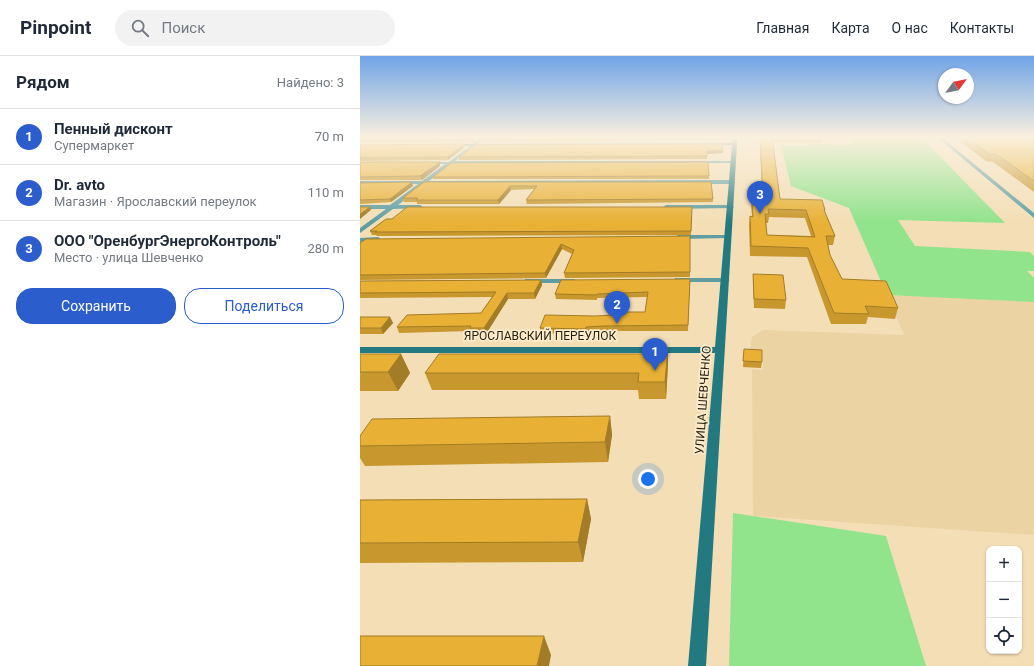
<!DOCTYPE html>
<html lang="ru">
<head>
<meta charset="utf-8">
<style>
	:root { --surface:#fff; --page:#f2f2f3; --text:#1f2937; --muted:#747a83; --line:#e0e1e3; --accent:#2b5dcc }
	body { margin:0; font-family:Roboto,sans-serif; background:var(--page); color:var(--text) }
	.controls { position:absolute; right:12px; bottom:12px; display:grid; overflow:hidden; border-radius:8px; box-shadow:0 1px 3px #0004 }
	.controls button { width:36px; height:36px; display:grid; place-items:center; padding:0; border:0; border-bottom:1px solid var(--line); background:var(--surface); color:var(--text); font:20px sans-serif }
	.compass { position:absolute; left:578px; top:12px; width:36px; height:36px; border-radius:50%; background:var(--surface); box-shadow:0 1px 3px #0004; rotate:57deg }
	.you { position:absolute; left:288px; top:423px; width:14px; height:14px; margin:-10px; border:3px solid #fff; border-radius:50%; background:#1a73e8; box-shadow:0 0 0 6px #1a73e833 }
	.badge { display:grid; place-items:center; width:26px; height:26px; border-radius:50%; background:var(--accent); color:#fff; font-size:13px; font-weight:700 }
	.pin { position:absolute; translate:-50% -33px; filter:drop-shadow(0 1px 2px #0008) }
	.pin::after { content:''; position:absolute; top:21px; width:14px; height:12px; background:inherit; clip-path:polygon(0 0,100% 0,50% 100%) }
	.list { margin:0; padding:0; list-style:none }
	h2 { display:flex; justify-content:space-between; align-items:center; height:52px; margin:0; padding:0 16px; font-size:17px }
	h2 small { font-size:13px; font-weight:400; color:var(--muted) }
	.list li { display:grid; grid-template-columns:26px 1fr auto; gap:12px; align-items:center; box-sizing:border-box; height:56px; padding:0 16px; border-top:1px solid var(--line) }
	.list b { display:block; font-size:15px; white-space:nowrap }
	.list p { margin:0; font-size:13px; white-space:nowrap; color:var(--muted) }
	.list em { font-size:13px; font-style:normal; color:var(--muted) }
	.actions { display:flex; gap:8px; padding:12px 16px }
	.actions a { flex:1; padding:9px 0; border:1px solid var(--accent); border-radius:16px; text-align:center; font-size:14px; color:var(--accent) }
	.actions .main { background:var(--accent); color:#fff }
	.icon { flex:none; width:22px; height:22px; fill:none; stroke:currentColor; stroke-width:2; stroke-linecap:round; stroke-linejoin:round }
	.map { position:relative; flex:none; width:674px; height:610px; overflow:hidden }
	header { display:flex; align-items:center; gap:24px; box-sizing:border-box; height:56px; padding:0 20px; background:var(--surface); border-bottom:1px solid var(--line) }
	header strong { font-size:19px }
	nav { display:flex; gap:22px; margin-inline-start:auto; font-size:14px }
	.search { width:280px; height:36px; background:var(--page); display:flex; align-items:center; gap:10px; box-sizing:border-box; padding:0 14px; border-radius:22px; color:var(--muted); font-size:15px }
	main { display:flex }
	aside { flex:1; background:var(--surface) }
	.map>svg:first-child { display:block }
</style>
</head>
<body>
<header>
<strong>Pinpoint</strong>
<div class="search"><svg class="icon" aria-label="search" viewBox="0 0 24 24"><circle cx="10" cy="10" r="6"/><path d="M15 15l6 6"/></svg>Поиск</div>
<nav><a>Главная</a><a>Карта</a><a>О нас</a><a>Контакты</a></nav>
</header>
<main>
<aside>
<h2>Рядом<small>Найдено: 3</small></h2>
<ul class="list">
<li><span class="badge">1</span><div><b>Пенный дисконт</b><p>Супермаркет</p></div><em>70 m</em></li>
<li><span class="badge">2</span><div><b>Dr. avto</b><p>Магазин · Ярославский переулок</p></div><em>110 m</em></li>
<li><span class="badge">3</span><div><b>ООО &quot;ОренбургЭнергоКонтроль&quot;</b><p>Место · улица Шевченко</p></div><em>280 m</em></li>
</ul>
<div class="actions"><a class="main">Сохранить</a><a>Поделиться</a></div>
</aside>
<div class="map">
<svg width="674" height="610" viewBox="0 0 674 610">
	<rect width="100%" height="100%" fill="#f3deb6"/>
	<!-- built -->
	<path fill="#ecd3a4" d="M527,239L674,246V479L393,460L392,313L403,314V300L389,299L392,281L403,274L544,279Z"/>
	<!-- green -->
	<path fill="#91e38c" d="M488,81H561L645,167L538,164L555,190L670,196L674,200V215H667L674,222V246L527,239L489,152L431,130L421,89L450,90V88L493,89Z
		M373,457L526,480L566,610H369Z"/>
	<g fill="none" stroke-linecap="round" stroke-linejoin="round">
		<!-- street -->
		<path fill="#5e9ea3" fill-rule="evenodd" d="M122,81H126L95,105H374L376,106L374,107L91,108L69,125L372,124L375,126L372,128H65L38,149H60L62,150V152L33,153L0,177V172L26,153H0V149H30L58,128L0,129V125H62L85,108H66L64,106H89Z
			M577,81H581L674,157V162Z
			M371,149L374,151L373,152L306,153L303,151L306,149Z
			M368,179L371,181L370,182L318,183L315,181L318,179Z
			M18,181L21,183L20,184L0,186V182Z
			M315,222H366L370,224L366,226H315Z
			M165,223H214L218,225L214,227H165Z"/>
		<!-- secondary -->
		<path fill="#237980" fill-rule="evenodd" d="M373,81H377V88L346,610H328L355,297H0V291H355L372,89L93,90L91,89L93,88L372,87Z"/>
	</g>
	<!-- wall -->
	<path fill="#c8982e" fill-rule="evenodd" d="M0,81H121L112,86H0Z
		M400,81H462L461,87L413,86L420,143L465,154V157L475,180L473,189H468L470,199L482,223L538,252L535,263L508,261L506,268H471L447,201L390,200L389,169L390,160H392L391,150L392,142H402ZM409,161L445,162L451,180L407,179L405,167H408Z
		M594,81H674V136L633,106L626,105Z
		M364,82V84L122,86L121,83Z
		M105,88V91L88,104L0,105V89Z
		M363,94V97L347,98V103L99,104V101Z
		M0,106L80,110L62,124H0Z
		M349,120V123H73V121Z
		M64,126H351L353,146L167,148L166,144L174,133L151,134L139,148H57V146H44L43,142Z
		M0,127L53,130L31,146L0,148Z
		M332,151L331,179L17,180L16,179H12L10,175L32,163Z
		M330,180V221L205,222L204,217L212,198L202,193L186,222L0,224V187Z
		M393,218L426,244L425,253L394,252L393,227Z
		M330,223L328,275H244L227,276L226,279L181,277L180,272L253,259L285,256L287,241L237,242V244L196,243L195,238Z
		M181,224L182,229L175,243H148L126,278H112L111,275L39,277L37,271L121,257L132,241L0,242V225Z
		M0,261H30L33,267L23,278H0Z
		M384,293L402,306L401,312L383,311Z
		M0,298H41L50,317L38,335H0Z
		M308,308L306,343H279L278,334H72L65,317Z
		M250,360L252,379L248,406L5,410L0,402V380Z
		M227,443L231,463L223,506L0,507V444Z"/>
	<!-- shaded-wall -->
	<path fill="#a27c26" d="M116,81H121L112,86V83Z
		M105,88V91L88,104V101Z
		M363,94V97L347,98V95Z
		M80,106V110L62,124L60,120Z
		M52,126L53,130L31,146L30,143Z
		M150,130L151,134L139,148L138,144Z
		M10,151L11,154L0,163V158Z
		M201,188L202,193L186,222L185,217Z
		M181,224L182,229L175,243L174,237Z
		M147,237L148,243L126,278L124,272Z
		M30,261L33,267L23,278L21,272Z
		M226,271L227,276L226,279Z
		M308,292V308L306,343L305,326Z
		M41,298L50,317L38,335L28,316Z
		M250,360L252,379L248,406L245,386Z
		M227,443L231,463L223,506L218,486Z
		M184,580L191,599L189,610H177Z"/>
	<!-- building -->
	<path fill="#e8b136" stroke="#a27c26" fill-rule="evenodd" d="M0,81H116L112,83L0,84Z
		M124,81H363L364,82L121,83Z
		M400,81H412L420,143L462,144L465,154H464L475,180H466L470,199L482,223L526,225L538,252L505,250L509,258L474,257L448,192L391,190L390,160L393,161L392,142H403ZM408,153L446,154L455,181L407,179L405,158H409Z
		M605,81H674V125L636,98H629Z
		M105,88L88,101L0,102V89Z
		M362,88L363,94L347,95V100L99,101L115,89Z
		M0,106H80L60,120L0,121Z
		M348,106L349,120L73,121L91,107Z
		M52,126L30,143L0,144V127Z
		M64,126H351L353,143L166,144L177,130H150L138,144H56L58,142H43Z
		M0,151H10L0,158Z
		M47,151H332L331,175L15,176L17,175H10L26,163H32Z
		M330,180V216L204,217L214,194L201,188L185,217L0,219V187L6,183Z
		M393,218L423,219L426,244L394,243Z
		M330,223L328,269L243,270L226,271V273L180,272L185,259L235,260L253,259V256H285L288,236L237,238L236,239L195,238L201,224Z
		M181,224L174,237H147L124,272H110L111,270L37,271L47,259L121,257L136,236L0,237V225Z
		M0,261H30L21,272H0Z
		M283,292H308L305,326H278L279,317H65L79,298H282Z
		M384,293L402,294V306L383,305Z
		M0,298H41L28,316H0Z
		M250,360L245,386L0,390V380L12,363Z
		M227,443L218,486L0,487V444Z
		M0,580H184L177,610H0Z"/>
	<!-- sky -->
	<linearGradient id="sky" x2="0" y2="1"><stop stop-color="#70a4e7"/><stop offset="0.49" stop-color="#faf0de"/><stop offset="1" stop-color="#faf0de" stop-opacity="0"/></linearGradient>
	<rect width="674" height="166" fill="url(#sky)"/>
	<g text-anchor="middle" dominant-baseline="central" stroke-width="3.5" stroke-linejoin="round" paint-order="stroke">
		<!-- street labels -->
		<g font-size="12" fill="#271f10" stroke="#fdeccb">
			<text x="180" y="280">ЯРОСЛАВСКИЙ ПЕРЕУЛОК</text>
			<text transform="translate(343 344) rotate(-86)">УЛИЦА ШЕВЧЕНКО</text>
		</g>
	</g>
</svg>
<div class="controls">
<button>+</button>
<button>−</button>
<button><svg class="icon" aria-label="locate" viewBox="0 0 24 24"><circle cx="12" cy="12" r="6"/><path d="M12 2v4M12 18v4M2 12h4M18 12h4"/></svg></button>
</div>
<svg class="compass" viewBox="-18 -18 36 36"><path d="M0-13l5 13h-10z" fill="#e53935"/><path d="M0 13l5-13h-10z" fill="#747a83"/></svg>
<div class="you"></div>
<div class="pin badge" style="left:295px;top:315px">1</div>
<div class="pin badge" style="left:257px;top:268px">2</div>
<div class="pin badge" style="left:400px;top:158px">3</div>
</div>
</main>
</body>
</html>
